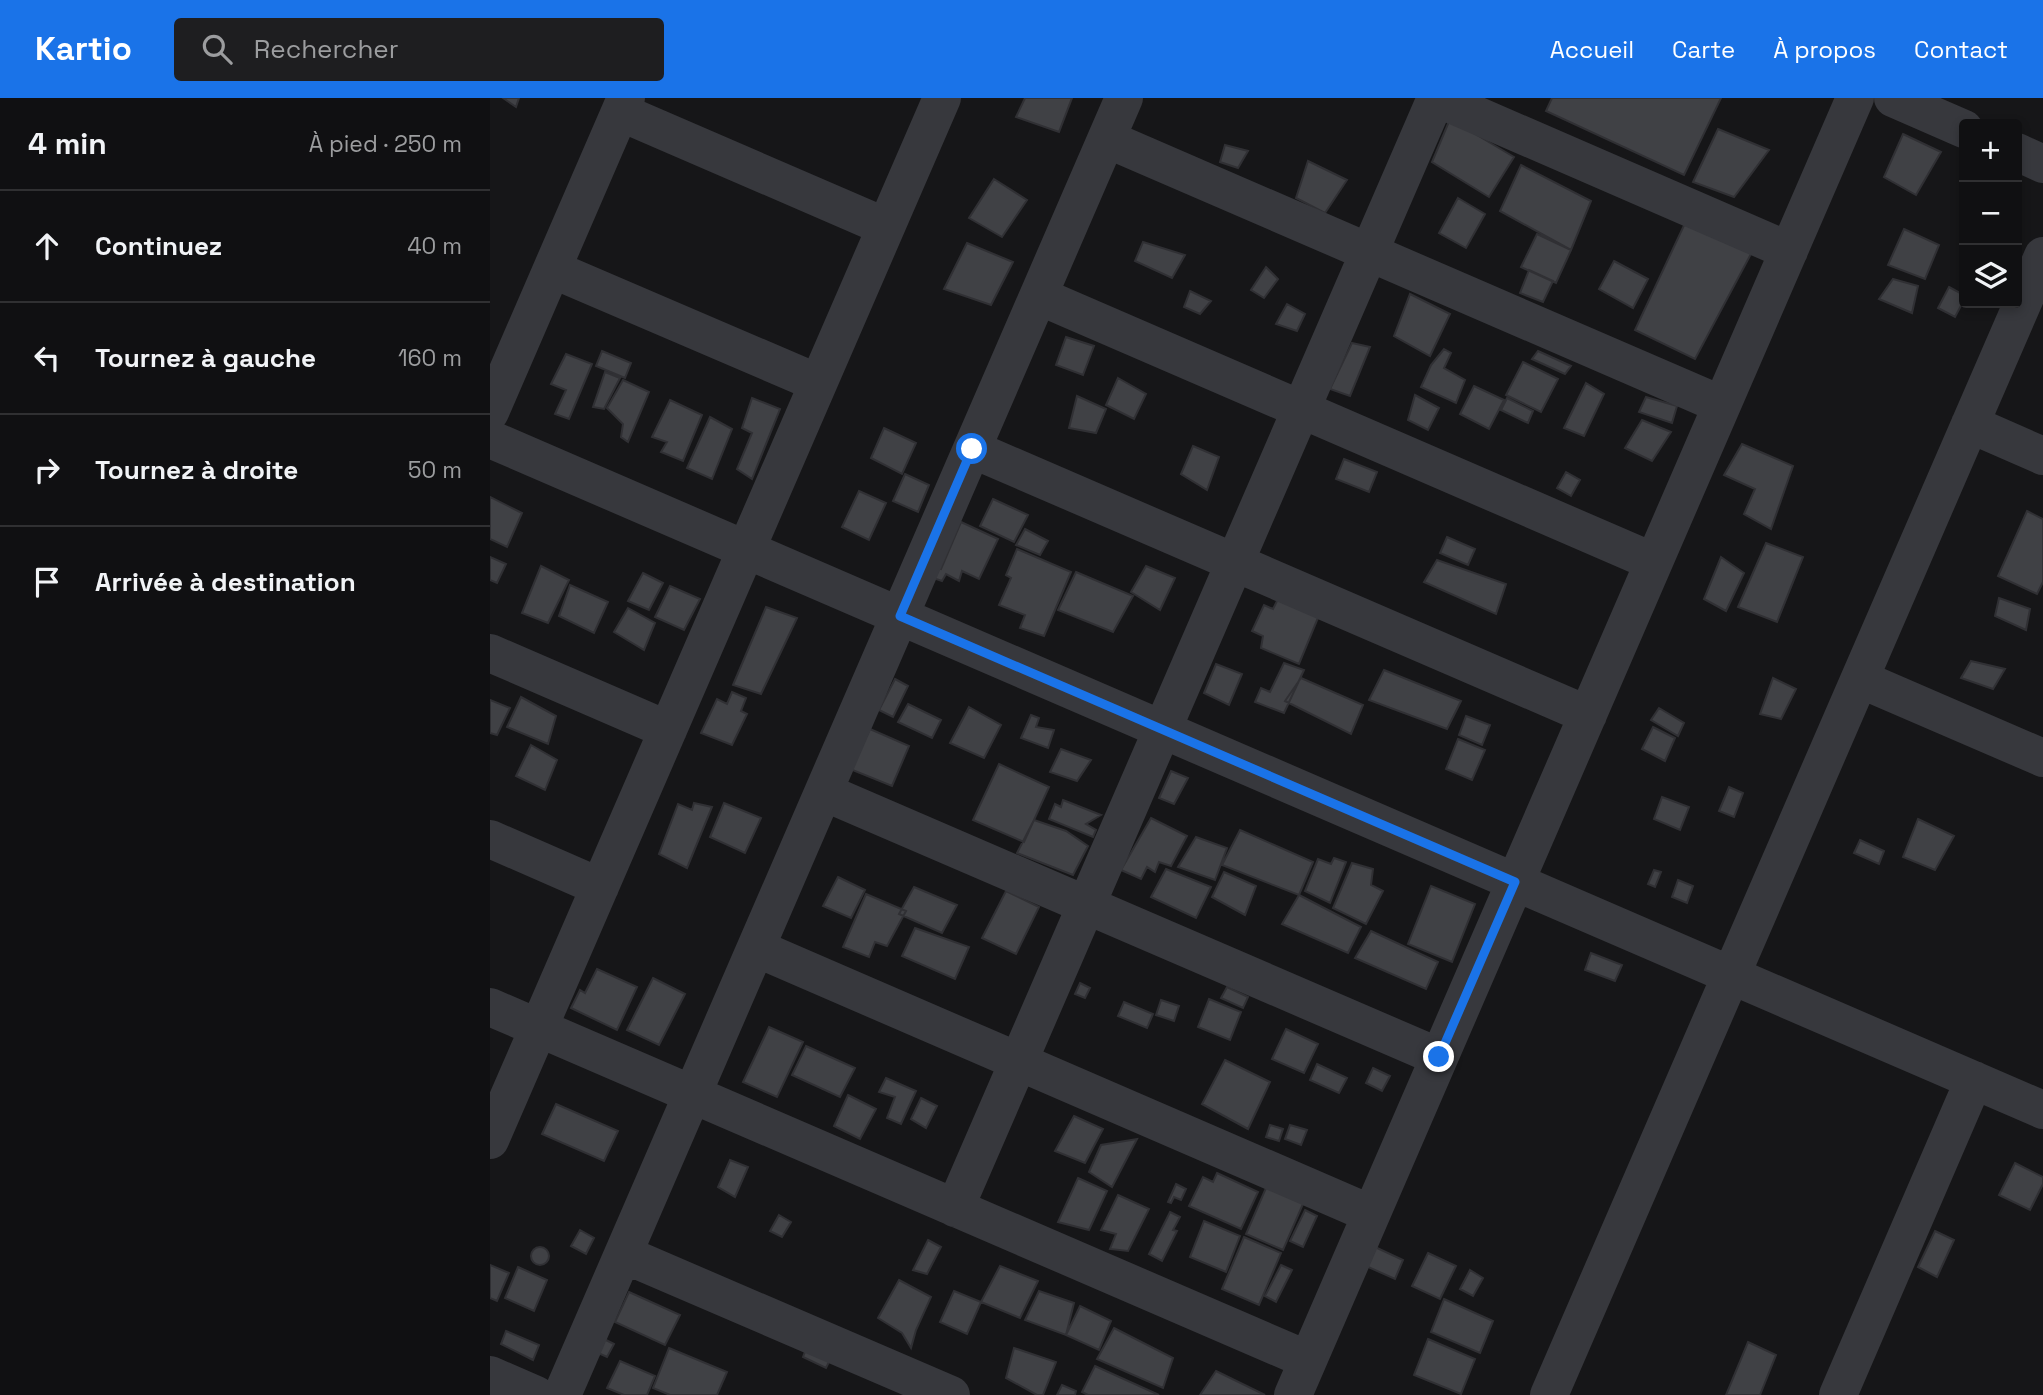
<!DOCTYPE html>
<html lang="fr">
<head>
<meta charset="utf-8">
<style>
	:root { --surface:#101012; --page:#1e1e20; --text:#f1f3f6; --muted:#9c9d9f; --line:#303032; --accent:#1a73e8 }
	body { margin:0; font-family:"Space Grotesk",sans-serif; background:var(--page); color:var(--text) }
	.controls { position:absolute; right:21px; top:21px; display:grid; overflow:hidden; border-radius:7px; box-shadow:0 4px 10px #0003 }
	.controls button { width:63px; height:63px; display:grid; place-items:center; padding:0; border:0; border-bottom:2px solid var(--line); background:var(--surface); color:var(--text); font:35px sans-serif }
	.stop { position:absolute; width:21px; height:21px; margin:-16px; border:5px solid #1a73e8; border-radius:50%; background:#fff }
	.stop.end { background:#1a73e8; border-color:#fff; box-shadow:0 2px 7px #0008 }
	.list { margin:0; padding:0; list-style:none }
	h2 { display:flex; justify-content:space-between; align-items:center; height:91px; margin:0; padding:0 28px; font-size:30px }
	h2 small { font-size:23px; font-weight:400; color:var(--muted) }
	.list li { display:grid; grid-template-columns:46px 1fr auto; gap:21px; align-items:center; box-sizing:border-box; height:112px; padding:0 28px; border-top:2px solid var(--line) }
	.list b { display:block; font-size:26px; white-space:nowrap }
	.list em { font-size:23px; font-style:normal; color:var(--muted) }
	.icon { flex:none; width:38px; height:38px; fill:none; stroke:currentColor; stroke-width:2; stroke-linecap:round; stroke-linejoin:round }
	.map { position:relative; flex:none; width:1553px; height:1297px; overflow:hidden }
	header { display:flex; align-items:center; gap:42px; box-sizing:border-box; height:98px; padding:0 35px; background:var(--accent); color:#fff }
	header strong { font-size:33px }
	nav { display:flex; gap:38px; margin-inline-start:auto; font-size:24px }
	.search { width:490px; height:63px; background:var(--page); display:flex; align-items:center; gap:18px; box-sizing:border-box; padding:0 24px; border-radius:7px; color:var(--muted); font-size:26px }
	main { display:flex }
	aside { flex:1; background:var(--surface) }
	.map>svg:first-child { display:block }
</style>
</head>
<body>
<header>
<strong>Kartio</strong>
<div class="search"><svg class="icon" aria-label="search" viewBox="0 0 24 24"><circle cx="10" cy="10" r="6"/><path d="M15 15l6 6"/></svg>Rechercher</div>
<nav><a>Accueil</a><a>Carte</a><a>À propos</a><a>Contact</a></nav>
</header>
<main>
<aside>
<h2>4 min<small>À pied · 250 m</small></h2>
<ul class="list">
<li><svg class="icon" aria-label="ahead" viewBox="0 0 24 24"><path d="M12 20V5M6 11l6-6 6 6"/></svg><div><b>Continuez</b></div><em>40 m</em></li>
<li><svg class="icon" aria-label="left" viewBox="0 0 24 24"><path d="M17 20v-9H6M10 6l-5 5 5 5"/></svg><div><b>Tournez à gauche</b></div><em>160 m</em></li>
<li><svg class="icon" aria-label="right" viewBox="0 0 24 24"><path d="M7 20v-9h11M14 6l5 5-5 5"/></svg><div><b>Tournez à droite</b></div><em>50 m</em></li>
<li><svg class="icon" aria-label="arrive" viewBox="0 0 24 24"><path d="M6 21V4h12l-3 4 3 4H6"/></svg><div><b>Arrivée à destination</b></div></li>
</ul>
</aside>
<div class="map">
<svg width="1553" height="1297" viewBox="0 0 1553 1297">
	<rect width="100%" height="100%" fill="#161618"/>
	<!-- building -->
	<path fill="#404145" stroke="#303034" stroke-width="2" d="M13,0H29L26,9Z
		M535,0H582L569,34L526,19Z
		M1062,0H1231L1194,77L1056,13Z
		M960,21L1024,59L999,99L942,64Z
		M1228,31L1279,52L1244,99L1203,84Z
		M1413,36L1451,54L1426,97L1394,79Z
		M735,47L758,53L748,70L730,64Z
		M818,63L857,82L835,115L806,100Z
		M1031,67L1101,103L1081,152L1010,113Z
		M504,81L537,102L512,139L479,120Z
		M968,100L995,116L976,150L949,135Z
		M1196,123L1262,154L1205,261L1145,232Z
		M1414,131L1449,147L1435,181L1398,167Z
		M1047,136L1081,152L1066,185L1031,169Z
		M653,144L695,157L682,180L645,163Z
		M477,145L523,164L501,207L454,191Z
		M1124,163L1158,181L1143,210L1109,191Z
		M776,169L788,181L774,200L761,192Z
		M1039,172L1063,183L1053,204L1030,195Z
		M1403,181L1428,188L1422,215L1389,201Z
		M1459,189L1474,197V202L1465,219L1448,210Z
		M700,193L721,203L710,216L694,209Z
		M920,196L960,216L940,258L904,238Z
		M797,206L815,216L807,233L786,226Z
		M576,239L604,248L593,277L566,267Z
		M862,245L880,249L860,298L840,291Z
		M954,251L961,255L954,270L975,282L966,305L931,289L941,267Z
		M112,253L141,265L135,280L106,268Z
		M1048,253L1081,268L1075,276L1042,261Z
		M76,256L102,266L79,321L65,316L76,292L61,286Z
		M1033,264L1068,281L1051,314L1016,297Z
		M115,274L130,280L114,311L103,309Z
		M628,280L656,296L644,321L616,307Z
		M133,282L159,294L138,344L131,339L133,326L117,310Z
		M1096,285L1114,296L1094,338L1074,330Z
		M984,288L1014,302L999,331L970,316Z
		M925,297L949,310L938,332L918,322Z
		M587,298L616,311L606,335L579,330Z
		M1156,299L1187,308L1182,325L1149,314Z
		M262,300L290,311L262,381L247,371L262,335L252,330Z
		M1017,300L1043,313L1038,325L1011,312Z
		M180,302L212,317L193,363L171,354L177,344L162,339Z
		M220,319L242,331L222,381L197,370Z
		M1152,322L1181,334L1162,363L1135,350Z
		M394,330L426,345L412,376L381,360Z
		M1252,346L1303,368L1281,431L1254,416L1265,391L1234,377Z
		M703,348L729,359L717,392L691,376Z
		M854,361L887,374L879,394L846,381Z
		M1076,374L1090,382L1081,398L1067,390Z
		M415,376L439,387L428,414L403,403Z
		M369,393L396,405L379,442L352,429Z
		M0,399L32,415L17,449L0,441Z
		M503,401L538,417L524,444L490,428Z
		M1537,413L1553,421V484L1547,496L1508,478Z
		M471,424L508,441L489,481L472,473L469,483L456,476L452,483L443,480L447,470L451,471Z
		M535,431L558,443L550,457L526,447Z
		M957,439L985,451L978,467L950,455Z
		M1276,445L1313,459L1287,524L1248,509Z
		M527,451L581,474L554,538L530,530L535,517L509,507L521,480L516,477Z
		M0,459L16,466L7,485L0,482Z
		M1231,459L1254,475L1236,513L1214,501Z
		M947,462L1016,486L1006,516L934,484Z
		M51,468L79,482L58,525L32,515Z
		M656,468L685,480L670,512L641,494Z
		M586,474L643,498L623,534L568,512Z
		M153,475L173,485L159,512L138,503Z
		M80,487L118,504L104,535L69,518Z
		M180,488L210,501L194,532L165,519Z
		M789,499L830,515L809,566L771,550L773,538L762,533L774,507L783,511Z
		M1509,500L1540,511L1536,532L1505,518Z
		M276,509L307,520L271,596L243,587Z
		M138,510L165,525L154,552L124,534Z
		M1481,563L1515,571L1503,591L1471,580Z
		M794,565L814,572L794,615L765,604L771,590L780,594Z
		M726,566L752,576L739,607L714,595Z
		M894,572L971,603L957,631L879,602Z
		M811,580L873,607L861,636L795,603Z
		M1283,580L1306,591L1291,621L1270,616Z
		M405,581L418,588L403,619L389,612Z
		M242,594L256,600L251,613L257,616L242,647L211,635L227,601L237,606Z
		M31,599L66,618L58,646L17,629Z
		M0,602L20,610L7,637L0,635Z
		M418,606L451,622L442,640L408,624Z
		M479,609L511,627L494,660L460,645Z
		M1169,610L1194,625L1188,638L1161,622Z
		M541,617L549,620L546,629L564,632L558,650L531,640Z
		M976,618L1000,627L992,647L969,637Z
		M1163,629L1185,640L1175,663L1152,651Z
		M380,631L419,648L402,688L360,671Z
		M968,641L995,652L982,682L956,671Z
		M41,647L67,662L55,692L26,678Z
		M571,651L601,662L587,683L560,674Z
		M509,666L559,689L534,744L483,722Z
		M681,673L698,680L684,706L669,700Z
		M1239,689L1253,695L1244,719L1229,713Z
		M1172,699L1199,709L1190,732L1164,721Z
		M573,702L611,717L596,726L606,732L603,739L559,721L565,706L571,709Z
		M204,705L222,709L197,770L169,756L188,706L202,712Z
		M234,705L271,720L255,755L220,739Z
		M661,720L697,738L681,768L669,764L665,774L657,769L651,781L631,772Z
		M1428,721L1464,738L1445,772L1413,759Z
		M544,722L576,733L598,748L583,777L527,755Z
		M750,732L823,764L809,797L732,767Z
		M706,739L737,750L725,782L688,769Z
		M1370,742L1394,753L1389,766L1364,755Z
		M844,760L856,764L840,805L815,793L828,761L841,766Z
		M862,765L883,771L881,787L893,793L876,826L843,810Z
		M676,771L721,789L706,820L661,799Z
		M1164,772L1171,774L1165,789L1158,786Z
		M734,774L766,788L755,817L722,799Z
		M348,779L375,792L361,820L333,808Z
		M1188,782L1203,788L1197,805L1182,799Z
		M941,788L985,806L962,864L918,846Z
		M424,789L467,807L452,835L409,816Z
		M516,793L549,809L526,856L492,840Z
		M376,796L416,813L397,848L385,844L379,859L353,849Z
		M809,797L871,829L858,855L792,826Z
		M425,830L479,849L465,881L412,858Z
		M881,833L948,864L936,891L865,860Z
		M1101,855L1132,867L1125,883L1095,872Z
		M107,871L147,889L127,932L81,910L90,892L95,895Z
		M163,880L195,896L169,947L137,932Z
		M590,885L600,890L595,900L585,896Z
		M737,889L758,899L753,910L731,900Z
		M719,901L751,914L740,942L708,929Z
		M671,902L689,908L684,923L666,917Z
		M634,904L663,916L657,930L628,918Z
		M279,929L313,944L287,999L253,984Z
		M796,931L828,946L814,975L782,961Z
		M316,948L365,970L350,999L302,977Z
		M735,962L780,984L758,1031L712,1006Z
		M827,966L857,980L849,995L820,982Z
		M883,970L900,978L892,993L876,985Z
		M396,980L426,993L411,1026L397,1020L405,999L389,994Z
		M358,997L386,1011L370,1041L344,1028Z
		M431,1000L447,1008L436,1030L421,1021Z
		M66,1006L128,1033L114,1063L52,1036Z
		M584,1018L613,1031L595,1065L565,1053Z
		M780,1027L793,1031L789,1043L776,1039Z
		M800,1027L817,1032L811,1047L795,1041Z
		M647,1041L622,1089L599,1074L611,1047Z
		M240,1062L258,1069L245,1099L228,1089Z
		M1525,1065L1553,1079V1086L1540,1112L1509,1097Z
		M727,1075L768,1094L751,1131L699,1108L713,1079L723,1084Z
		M588,1080L617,1093L599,1132L568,1124Z
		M779,1083L816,1099L793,1152L756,1136Z
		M686,1086L696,1091L691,1102L684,1099L681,1105L678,1104Z
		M628,1097L659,1111L638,1153L620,1151L626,1136L611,1132Z
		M815,1112L827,1118L813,1149L800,1143Z
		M680,1114L690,1119L683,1132L687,1133L672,1163L659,1156Z
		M289,1117L301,1124L292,1139L280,1133Z
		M714,1123L750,1138L736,1174L700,1159Z
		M90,1132L104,1140L96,1156L81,1148Z
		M1445,1133L1464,1142L1447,1179L1428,1169Z
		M754,1139L791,1155L769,1207L732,1191Z
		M438,1142L451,1149L437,1176L423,1172Z
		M41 1158a9 9 0 1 1 18 0a9 9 0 1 1-18 0Z
		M885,1149L913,1162L905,1181L876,1168Z
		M938,1155L966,1168L950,1201L922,1188Z
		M0,1167L19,1175L7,1203L0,1200Z
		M791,1167L802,1172L786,1204L775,1198Z
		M510,1168L548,1183L530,1220L491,1204Z
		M28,1169L57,1182L44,1213L15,1200Z
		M980,1172L993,1180L983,1198L970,1191Z
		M409,1182L441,1199L426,1232L421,1250L412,1235L388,1220Z
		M464,1193L491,1204L477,1236L450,1224Z
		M549,1193L584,1205L576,1237L535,1222Z
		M139,1194L190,1217L175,1247L125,1224Z
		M954,1201L1003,1223L990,1255L941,1234Z
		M590,1208L621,1223L609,1252L576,1237Z
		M624,1230L683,1260L673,1290L607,1261Z
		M16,1233L49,1247L43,1262L11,1246Z
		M114,1241L124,1246L117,1259L106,1254Z
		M938,1241L985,1261L971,1296L924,1277Z
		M319,1243L344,1254L336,1270L313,1259Z
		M1258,1244L1286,1257L1270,1297H1236Z
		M179,1250L237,1274L227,1297H180L163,1290Z
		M524,1250L566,1264L553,1297H547L516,1280Z
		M130,1263L165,1278L157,1297H134L117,1290Z
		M605,1268L669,1297H598L592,1294Z
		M726,1273L775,1297H710Z
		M572,1287L586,1293L585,1297H567Z"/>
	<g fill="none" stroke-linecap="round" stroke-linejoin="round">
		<!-- minor -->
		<path stroke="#37383d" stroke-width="38" d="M947,0L1299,153
			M1403,0L1474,31
			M130,14L396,129
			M617,41L1232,307
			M1527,54L1553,66
			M62,171L328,285
			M549,198L1164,464
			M0,314L136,0
			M1480,326L1553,358
			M0,341L1553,1012
			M482,351L1098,617
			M0,555L178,632
			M1370,581L1553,660
			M334,694L949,959
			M0,741L110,789
			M266,850L881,1116
			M0,909L818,1262
			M0,1042L452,0
			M465,1110L946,0
			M133,1156L461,1297
			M0,1277L46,1297
			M72,1297L634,0
			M803,1297L1365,0
			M1059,1297L1553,158
			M1348,1297L1484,982"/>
	</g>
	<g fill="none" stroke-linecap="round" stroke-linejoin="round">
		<!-- route -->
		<path stroke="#1a73e8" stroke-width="9" d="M482,351L410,518L1025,784L949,959"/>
	</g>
</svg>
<div class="controls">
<button>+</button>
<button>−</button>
<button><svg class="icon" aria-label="layers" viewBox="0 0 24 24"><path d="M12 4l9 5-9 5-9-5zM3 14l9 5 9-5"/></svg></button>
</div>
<div class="stop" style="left:482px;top:351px"></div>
<div class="stop end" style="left:949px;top:959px"></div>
</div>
</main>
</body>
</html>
